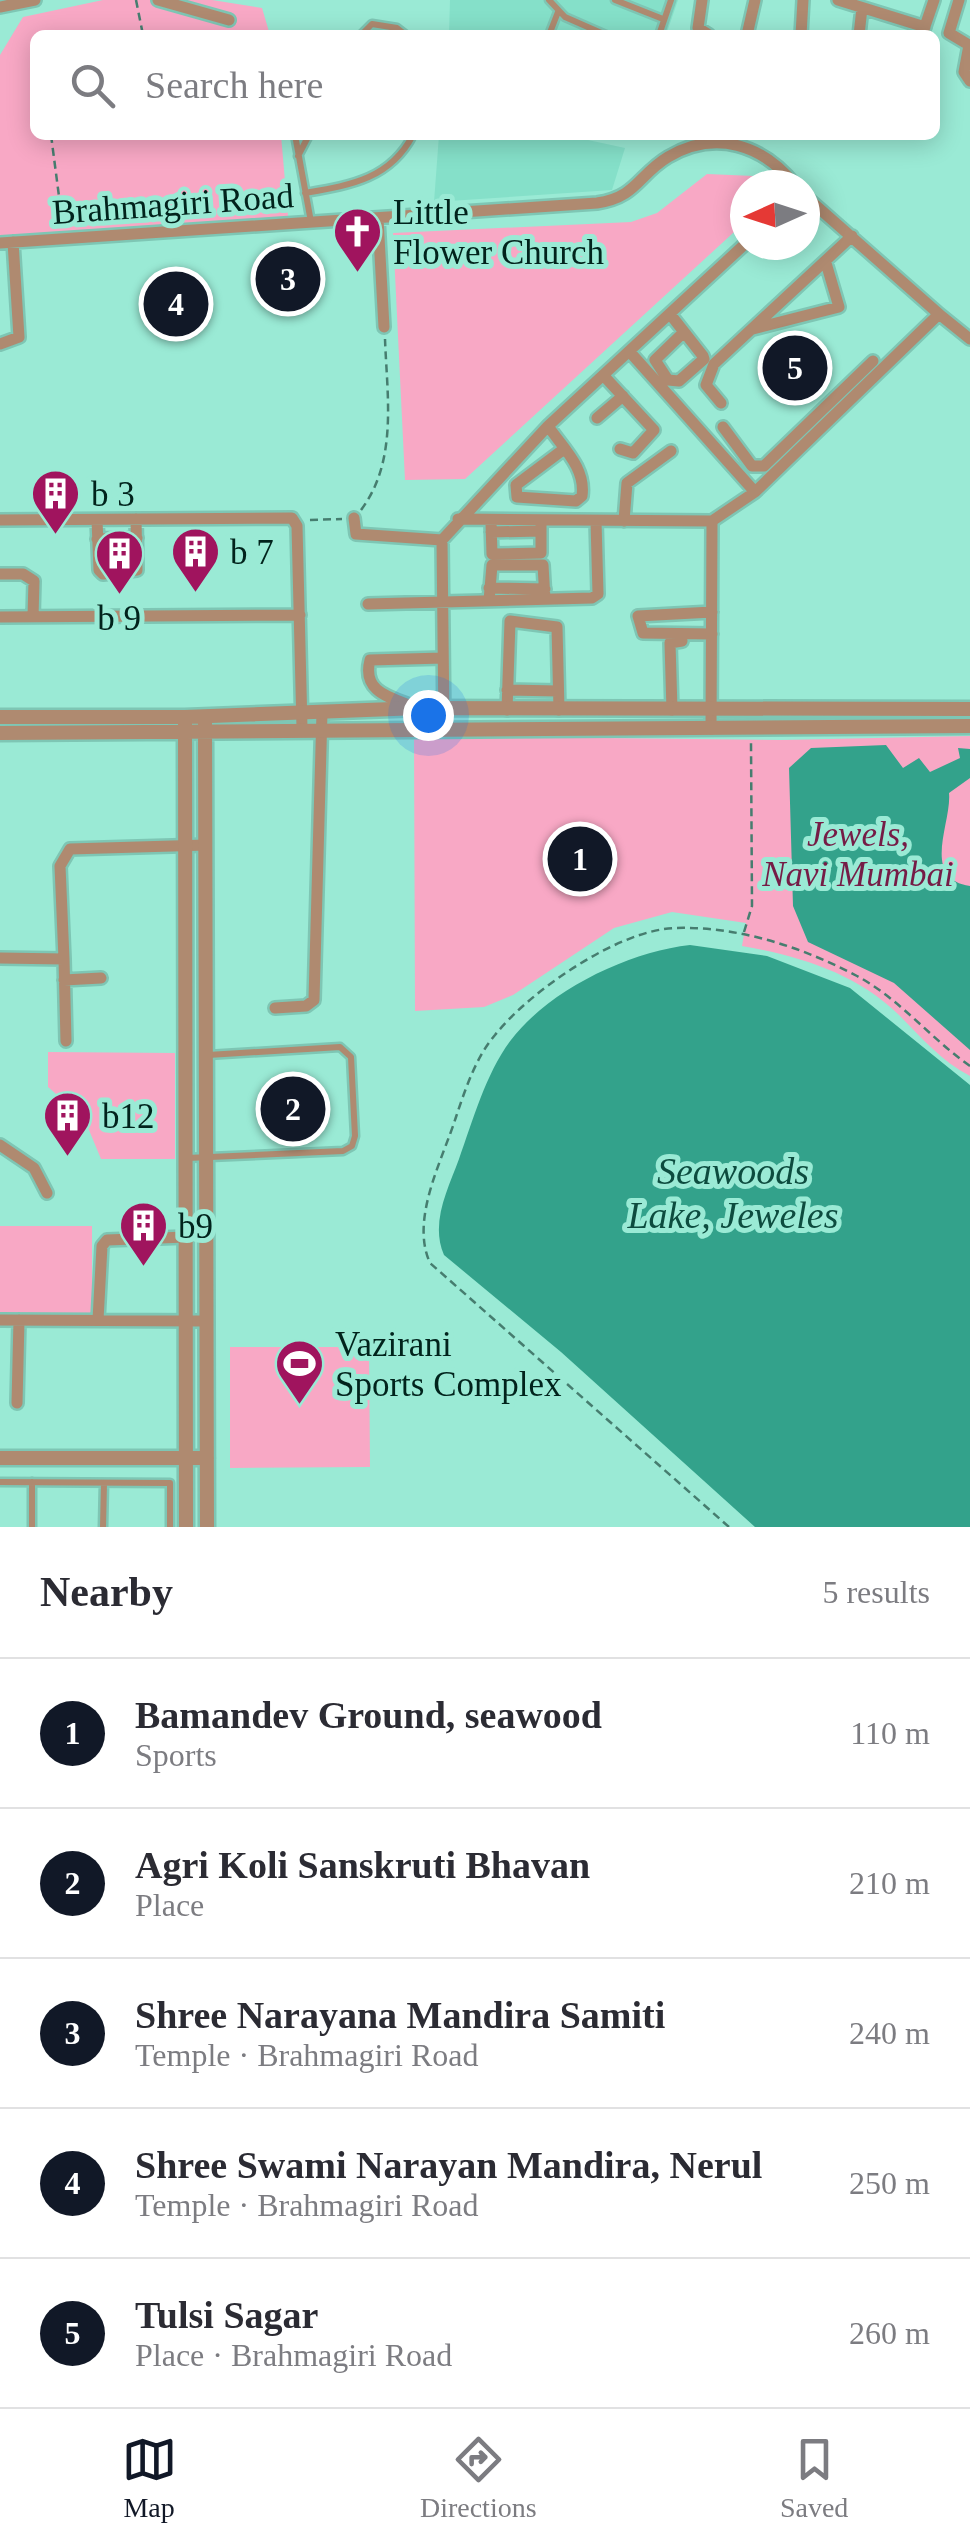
<!DOCTYPE html>
<html lang="en">
<head>
<meta charset="utf-8">
<style>
	:root { --surface:#fff; --page:#f2f2f3; --text:#2b2b33; --muted:#7c7c81; --line:#e1e1e2; --accent:#111827 }
	body { margin:0; font-family:Georgia,serif; background:var(--page); color:var(--text) }
	.compass { position:absolute; left:730px; top:170px; width:90px; height:90px; border-radius:50%; background:var(--surface); box-shadow:0 5px 25px #0003; rotate:267deg }
	.you { position:absolute; left:428px; top:715px; width:35px; height:35px; margin:-25px; border:8px solid #fff; border-radius:50%; background:#1a73e8; box-shadow:0 0 0 15px #1a73e833 }
	.badge { display:grid; place-items:center; width:65px; height:65px; border-radius:50%; background:var(--accent); color:#fff; font-size:32px; font-weight:700 }
	.pin { position:absolute; translate:-50% -50%; border:5px solid #fff; box-shadow:0 2px 10px #0006 }
	.list { margin:0; padding:0; list-style:none }
	h2 { display:flex; justify-content:space-between; align-items:center; height:130px; margin:0; padding:0 40px; font-size:42px }
	h2 small { font-size:32px; font-weight:400; color:var(--muted) }
	.list li { display:grid; grid-template-columns:65px 1fr auto; gap:30px; align-items:center; box-sizing:border-box; height:150px; padding:0 40px; border-top:2px solid var(--line) }
	.list b { display:block; font-size:38px; white-space:nowrap }
	.list p { margin:0; font-size:32px; white-space:nowrap; color:var(--muted) }
	.list em { font-size:32px; font-style:normal; color:var(--muted) }
	.icon { flex:none; width:55px; height:55px; fill:none; stroke:currentColor; stroke-width:2; stroke-linecap:round; stroke-linejoin:round }
	.map { position:relative; flex:none; width:970px; height:1527px; overflow:hidden }
	.search { position:absolute; background:var(--surface); box-shadow:0 5px 25px #0003; left:30px; right:30px; top:30px; height:110px; display:flex; align-items:center; gap:25px; box-sizing:border-box; padding:0 35px; border-radius:15px; color:var(--muted); font-size:38px }
	.sheet { height:880px; background:var(--surface) }
	nav { display:flex; justify-content:space-around; align-items:center; box-sizing:border-box; height:140px; border-top:2px solid var(--line); background:var(--surface); font-size:28px; color:var(--muted) }
	nav a { display:grid; justify-items:center; gap:5px }
	nav .on { color:var(--accent) }
	.map>svg:first-child { display:block }
</style>
</head>
<body>
<div class="map">
<svg width="970" height="1527" viewBox="0 0 970 1527">
	<rect width="100%" height="100%" fill="#9aead5"/>
	<!-- built -->
	<path fill="#85e0c9" d="M450,0H678L666,35H449Z
		M439,135H565L625,148L612,190L434,202Z"/>
	<!-- green -->
	<path fill="#f8a8c5" d="M103,0H212L262,8L270,35H35V135H281L288,216L66,239H0V55L23,17Z
		M707,174L754,176L767,185H745V222L465,479L405,480L393,233L631,222L657,213Z
		M414,736L781,740L970,736V1076C941,1061 921,1037 899,1015C856,973 799,956 742,946L746,923L672,912L614,928L513,995L484,1007L415,1011Z
		M48,1052L175,1053V1159H101L84,1118L48,1087Z
		M0,1226H92V1315H0Z
		M230,1347H369L370,1467L230,1468Z"/>
	<!-- water -->
	<path fill="#33a28b" d="M886,745L903,768L919,758L930,772L960,758L958,748L970,749V778L949,793C952,823 920,878 970,886V1050L894,983L808,942L793,906L789,768L811,748Z
		M690,945L767,956L850,988L970,1085V1527H755L561,1352L444,1255C430,1223 448,1189 459,1159C473,1120 486,1073 511,1040C550,989 629,952 690,945Z"/>
	<g fill="none" stroke-linecap="round" stroke-linejoin="round">
		<defs>
			<path id="service" d="M549,0L565,17L606,35
				M615,0L663,19
				M361,35L372,24L397,28L406,35
				M549,35L558,12
				M659,35L671,0
				M295,135L311,222
				M298,156L309,135
				M305,193C351,185 390,179 413,135
				M187,1158L343,1151L352,1146L355,1136L351,1057L340,1047L208,1055
				M0,1482L170,1483V1527
				M32,1527V1482
				M103,1527L104,1483"/>
			<path id="minor" d="M158,0L229,20
				M702,0L698,28L709,35
				M838,0L925,27
				M959,0L949,33L969,45L964,72L970,81
				M0,7L35,0
				M747,35L755,0
				M801,35L803,0
				M859,35L862,8
				M922,35L934,0
				M378,219L384,327
				M0,243L597,203C637,197 638,175 668,157C716,129 763,145 795,185
				M670,314L703,356L704,359L679,381L668,380L655,360L684,332
				M939,314L970,339
				M753,329L839,307L826,263
				M0,344L19,337L13,242
				M629,351L755,492
				M603,375L654,430L633,453L620,449
				M721,403L706,385L714,364L852,236
				M597,418L623,396
				M548,426C563,448 586,468 582,496L576,501L517,497L516,485L564,449
				M723,427L752,466H764L873,361
				M354,518L356,534L442,540
				M458,519L712,521
				M0,520L292,518L297,526L302,728
				M97,520L99,570L103,574L137,570L136,519
				M624,521L627,483L671,451
				M491,523L492,554L541,553V522
				M491,532L541,531
				M97,539L137,538
				M0,574H23L34,581L33,617
				M489,588L545,589
				M489,601L492,565H543L545,599
				M368,604L592,598L598,594L596,521
				M0,617L300,615
				M712,634L643,633L638,616L712,612
				M507,690L558,691
				M412,706C388,697 362,691 370,660L443,658
				M507,710L510,621L557,627L559,710
				M672,710L670,643L682,641
				M444,727L442,540L548,426L745,244
				M711,729L712,521L755,492L939,314L805,196
				M0,958L64,959L60,866L70,849L206,845
				M64,959L66,1041
				M64,980L101,978
				M275,1008L306,1006L314,1000L322,712
				M0,1145L34,1168L47,1193
				M0,1320L207,1321
				M98,1320L102,1246L107,1240L186,1237
				M17,1403L19,1320"/>
			<path id="tertiary" d="M0,717H185L419,708L970,709
				M205,722L207,1527
				M185,723L186,1527
				M0,733L970,726
				M0,1458H207"/>
		</defs>
		<!-- service casing -->
		<use href="#service" stroke="#7ec6b4" stroke-width="11"/>
		<!-- minor casing -->
		<use href="#minor" stroke="#7ec6b4" stroke-width="16"/>
		<!-- tertiary casing -->
		<use href="#tertiary" stroke="#7ec6b4" stroke-width="19"/>
		<!-- path -->
		<path stroke="#467d6f" stroke-width="2.5" stroke-dasharray="8 5" stroke-linecap="butt" d="M136,0L143,35
			M51,135L63,227
			M361,510C398,461 387,396 385,339
			M310,520L342,519
			M744,932L752,906L751,743
			M729,1527L430,1263C410,1219 442,1161 456,1117C465,1090 476,1057 495,1035C530,991 618,930 675,928C738,926 802,947 857,976C900,999 931,1039 970,1066"/>
		<!-- service -->
		<use href="#service" stroke="#af8a70" stroke-width="6"/>
		<!-- minor -->
		<use href="#minor" stroke="#af8a70" stroke-width="11"/>
		<!-- tertiary -->
		<use href="#tertiary" stroke="#af8a70" stroke-width="14"/>
	</g>
	<!-- icons -->
	<defs>
		<symbol id="church-pin" viewBox="-11 -11 22 30"><path d="M0 17L-7.5 6A9.5 9.5 0 1 1 7.5 6Z" fill="#a0145e" stroke="#9aead5"/><path d="M-1.2-6h2.4v3.5h3.3v2.4h-3.3V6h-2.4V-.1h-3.3v-2.4h3.3Z" fill="#fff"/></symbol>
		<symbol id="building-pin" viewBox="-11 -11 22 30"><path d="M0 17L-7.5 6A9.5 9.5 0 1 1 7.5 6Z" fill="#a0145e" stroke="#9aead5"/><path d="M-4-6H4V6H1V3H-1V6H-4ZM-2.5-4.3h1.7v1.8h-1.7ZM.8-4.3h1.7v1.8H.8ZM-2.5-1h1.7V.8h-1.7ZM.8-1h1.7V.8H.8Z" fill="#fff"/></symbol>
		<symbol id="stadium-pin" viewBox="-11 -11 22 30"><path d="M0 17L-7.5 6A9.5 9.5 0 1 1 7.5 6Z" fill="#a0145e" stroke="#9aead5"/><path d="M0-5a6.5 5 0 1 0 0 10a6.5 5 0 1 0 0-10ZM-3.5-1.8h7v3.6h-7Z" fill="#fff"/></symbol>
	</defs>
	<g fill-rule="evenodd">
		<use href="#church-pin" x="330" y="204" width="55" height="75"/>
		<use href="#building-pin" x="28" y="466" width="55" height="75"/>
		<use href="#building-pin" x="168" y="524" width="55" height="75"/>
		<use href="#building-pin" x="92" y="526" width="55" height="75"/>
		<use href="#building-pin" x="40" y="1088" width="55" height="75"/>
		<use href="#building-pin" x="116" y="1198" width="55" height="75"/>
		<use href="#stadium-pin" x="272" y="1336" width="55" height="75"/>
	</g>
	<g text-anchor="middle" dominant-baseline="central" stroke-width="10" stroke-linejoin="round" paint-order="stroke">
		<!-- street labels -->
		<g font-size="35" fill="#01231c" stroke="#9aead5">
			<text transform="translate(173 204) rotate(-4)">Brahmagiri Road</text>
		</g>
		<!-- poi labels -->
		<g font-size="35" fill="#01231c" stroke="#9aead5" text-anchor="start">
			<text x="393" y="212">Little<tspan x="393" dy="40">Flower Church</tspan></text>
			<text x="91" y="494">b 3</text>
			<text x="230" y="552">b 7</text>
			<text x="119" y="618" text-anchor="middle">b 9</text>
			<text x="102" y="1116">b12</text>
			<text x="178" y="1226">b9</text>
			<text x="335" y="1344">Vazirani<tspan x="335" dy="40">Sports Complex</tspan></text>
		</g>
		<!-- park labels -->
		<g font-size="35" font-style="italic" fill="#751c46" stroke="#9aead5">
			<text x="858" y="834">Jewels,<tspan x="858" dy="40">Navi Mumbai</tspan></text>
		</g>
		<!-- water labels -->
		<g font-size="38" font-style="italic" fill="#0d4c3f" stroke="#9aead5">
			<text x="733" y="1171">Seawoods<tspan x="733" dy="44">Lake, Jeweles</tspan></text>
		</g>
	</g>
</svg>
<svg class="compass" viewBox="-18 -18 36 36"><path d="M0-13l5 13h-10z" fill="#e53935"/><path d="M0 13l5-13h-10z" fill="#7c7c81"/></svg>
<div class="you"></div>
<div class="pin badge" style="left:580px;top:859px">1</div>
<div class="pin badge" style="left:293px;top:1109px">2</div>
<div class="pin badge" style="left:288px;top:279px">3</div>
<div class="pin badge" style="left:176px;top:304px">4</div>
<div class="pin badge" style="left:795px;top:368px">5</div>
<div class="search"><svg class="icon" aria-label="search" viewBox="0 0 24 24"><circle cx="10" cy="10" r="6"/><path d="M15 15l6 6"/></svg>Search here</div>
</div>
<section class="sheet">
<h2>Nearby<small>5 results</small></h2>
<ul class="list">
<li><span class="badge">1</span><div><b>Bamandev Ground, seawood</b><p>Sports</p></div><em>110 m</em></li>
<li><span class="badge">2</span><div><b>Agri Koli Sanskruti Bhavan</b><p>Place</p></div><em>210 m</em></li>
<li><span class="badge">3</span><div><b>Shree Narayana Mandira Samiti</b><p>Temple · Brahmagiri Road</p></div><em>240 m</em></li>
<li><span class="badge">4</span><div><b>Shree Swami Narayan Mandira, Nerul</b><p>Temple · Brahmagiri Road</p></div><em>250 m</em></li>
<li><span class="badge">5</span><div><b>Tulsi Sagar</b><p>Place · Brahmagiri Road</p></div><em>260 m</em></li>
</ul>
</section>
<nav>
<a class="on"><svg class="icon" aria-label="map" viewBox="0 0 24 24"><path d="M3 6l6-2 6 2 6-2v14l-6 2-6-2-6 2zM9 4v14M15 6v14"/></svg>Map</a>
<a><svg class="icon" aria-label="directions" viewBox="0 0 24 24"><path d="M12 3l9 9-9 9-9-9zM9 14v-3h6M13 9l2 2-2 2"/></svg>Directions</a>
<a><svg class="icon" aria-label="saved" viewBox="0 0 24 24"><path d="M7 4h10v16l-5-4-5 4z"/></svg>Saved</a>
</nav>
</body>
</html>
